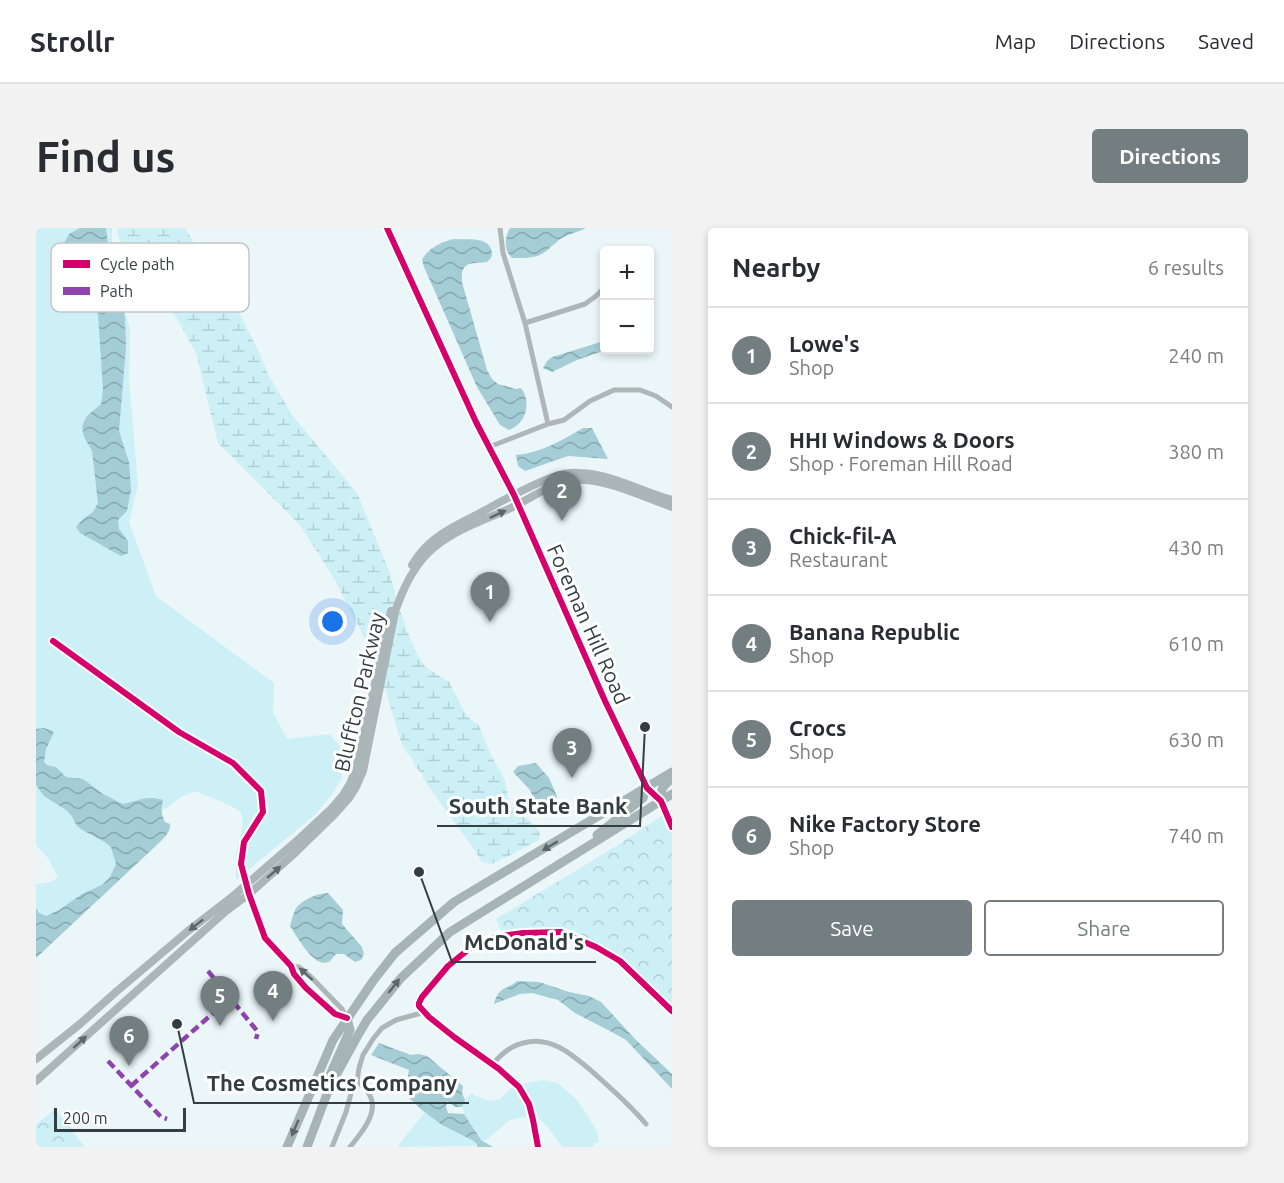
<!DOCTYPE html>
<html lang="en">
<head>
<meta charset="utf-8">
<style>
	:root { --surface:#fff; --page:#f2f2f3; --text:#2b2b33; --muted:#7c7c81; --line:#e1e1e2; --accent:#737e80 }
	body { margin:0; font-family:Ubuntu,sans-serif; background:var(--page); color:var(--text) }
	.controls { position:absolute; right:18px; top:18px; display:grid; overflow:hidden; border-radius:6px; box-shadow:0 3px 9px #0003 }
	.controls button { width:54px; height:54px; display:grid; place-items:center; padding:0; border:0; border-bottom:2px solid var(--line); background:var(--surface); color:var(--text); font:30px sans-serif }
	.scale { position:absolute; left:18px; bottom:15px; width:132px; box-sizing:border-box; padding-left:6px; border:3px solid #323e40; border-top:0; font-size:16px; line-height:21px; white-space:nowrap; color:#323e40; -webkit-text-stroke:4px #fff; paint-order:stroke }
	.you { position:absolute; left:297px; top:394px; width:21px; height:21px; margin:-15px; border:4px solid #fff; border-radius:50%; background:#1a73e8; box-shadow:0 0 0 9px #1a73e833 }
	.badge { display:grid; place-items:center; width:39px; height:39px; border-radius:50%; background:var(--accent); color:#fff; font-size:20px; font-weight:700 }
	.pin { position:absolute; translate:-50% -50px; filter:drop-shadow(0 2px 3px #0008) }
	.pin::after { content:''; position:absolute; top:32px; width:21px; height:18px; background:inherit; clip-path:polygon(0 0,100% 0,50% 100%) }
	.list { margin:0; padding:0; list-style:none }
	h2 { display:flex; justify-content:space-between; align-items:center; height:78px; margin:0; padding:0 24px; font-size:26px }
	h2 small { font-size:20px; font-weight:400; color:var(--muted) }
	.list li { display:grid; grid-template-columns:39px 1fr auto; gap:18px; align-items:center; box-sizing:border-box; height:96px; padding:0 24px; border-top:2px solid var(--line) }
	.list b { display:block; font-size:22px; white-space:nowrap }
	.list p { margin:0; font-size:20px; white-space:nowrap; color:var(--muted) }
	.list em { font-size:20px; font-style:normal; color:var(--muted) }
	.actions { display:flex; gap:12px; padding:18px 24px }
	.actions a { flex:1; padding:14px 0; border:2px solid var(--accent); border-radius:6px; text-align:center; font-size:21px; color:var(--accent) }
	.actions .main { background:var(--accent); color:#fff }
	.map { position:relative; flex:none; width:636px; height:919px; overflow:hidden; border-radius:6px }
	header { display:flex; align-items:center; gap:36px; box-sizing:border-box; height:84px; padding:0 30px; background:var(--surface); border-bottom:2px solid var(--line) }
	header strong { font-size:28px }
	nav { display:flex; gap:33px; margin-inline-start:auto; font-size:21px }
	.intro { display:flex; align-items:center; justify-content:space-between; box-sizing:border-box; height:144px; padding:0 36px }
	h1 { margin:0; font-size:42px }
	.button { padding:15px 27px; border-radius:6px; background:var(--accent); color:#fff; font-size:21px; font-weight:700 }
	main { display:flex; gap:36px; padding:0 36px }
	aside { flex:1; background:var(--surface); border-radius:6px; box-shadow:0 3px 9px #0003 }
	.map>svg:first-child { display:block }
</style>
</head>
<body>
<header>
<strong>Strollr</strong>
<nav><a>Map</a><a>Directions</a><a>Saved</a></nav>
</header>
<div class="intro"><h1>Find us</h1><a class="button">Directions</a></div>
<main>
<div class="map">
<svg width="636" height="919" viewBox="0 0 636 919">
	<defs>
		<pattern id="forest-crowns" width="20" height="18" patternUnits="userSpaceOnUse" patternTransform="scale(1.5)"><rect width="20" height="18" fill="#cdf0f7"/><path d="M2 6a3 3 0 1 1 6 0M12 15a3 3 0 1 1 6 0" fill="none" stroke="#b0cfd5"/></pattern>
		<pattern id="wetland-marsh" width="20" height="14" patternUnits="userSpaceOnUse" patternTransform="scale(1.5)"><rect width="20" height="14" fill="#cdf0f7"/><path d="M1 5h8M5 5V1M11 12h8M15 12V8" fill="none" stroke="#b0cfd5"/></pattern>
		<pattern id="water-waves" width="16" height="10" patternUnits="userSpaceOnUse" patternTransform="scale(1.5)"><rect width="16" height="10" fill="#a4cdd6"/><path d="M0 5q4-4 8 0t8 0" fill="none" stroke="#86a8af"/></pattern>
	</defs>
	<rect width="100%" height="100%" fill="#ebf6f8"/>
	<!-- grass -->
	<path fill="#cdf0f7" d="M0,0H76V20L94,102L93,151L102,257L93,294L120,368L238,455L237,484L251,511L294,506L307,523L306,550L296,566L279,587L200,652V625L207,597L205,584L193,577L159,563L143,570L131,580L110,588L0,536Z
		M0,544L35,574L90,636L0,721V656L16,654L22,648L11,629L0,617Z
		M507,852L522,855L542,873L561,903L563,914L559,915L557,919H526L511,898L503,891L493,888L474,892L450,912L447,913L445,912C439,904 425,886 427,877C428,872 432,869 436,865L440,868L454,873L463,872L478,857Z
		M389,884L406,897L436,912L441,916L440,918L361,919Z"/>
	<!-- forest -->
	<path fill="url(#forest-crowns)" d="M636,581V781L586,732L561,717L523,701L488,700L465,703L460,691L582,617Z
		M19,881L48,918L49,919H0V896Z"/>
	<!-- wetland -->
	<path fill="url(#wetland-marsh)" d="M81,0H149L169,33L198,75L222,122L232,146L256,187L321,265L354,345L362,377L375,413L385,433L391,440L413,454L430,487L443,498L455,527L469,552L472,569L477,580L499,597L504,606L503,612L459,635L454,636L446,634C428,605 406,579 387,550V547L378,537L377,532L370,524L365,514L350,464L334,421L300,354L266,300L258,291L182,215L160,125L140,89L96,35L82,8Z"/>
	<!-- water -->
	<path fill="url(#water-waves)" d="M44,0H70L74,32L89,89L90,119L83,203L93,234L95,262L91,283L82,292L83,301L92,313V325L85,328L44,305L40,299L47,291L57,284L62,275L56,223L48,209L46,199L50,189L65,176L67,162L62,87L56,71L47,57L37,52L30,40L28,27V15L33,6Z
		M474,0H550C543,4 535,5 528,9C520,13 516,19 509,24C499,31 488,30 476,30C468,23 468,9 474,0Z
		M418,11C431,12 450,8 455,21C457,27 456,30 451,34C436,36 424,32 426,54L451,142L456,151L462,156L480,161L485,160C496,174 490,196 473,202L464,197L441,159L388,39L386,32C392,20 405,14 418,11Z
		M568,113V122H570L541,132L516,144L507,140L511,133L516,129Z
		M547,200H556L572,231L532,228L489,243L482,238L480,227C504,225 527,212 547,200Z
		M8,500L17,503V506L10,521L8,534L11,537L20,539L30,549L47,551L67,566L87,576C105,573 107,567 127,572C125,581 125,586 129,594L134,596C135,603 129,609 124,614L0,730V681L3,685L10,688L23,682L46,666L66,657L74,649L80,636L75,619L67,613L48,603L41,598L35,587L30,582L8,568L0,557V501Z
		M500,535L513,550L521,568L517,581L505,586L494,562L477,544L482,538Z
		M292,665L307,682L306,696L326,719L328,726L325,732L319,734L308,726H300C298,728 296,731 294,733C279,743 261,708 254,698C256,692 257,684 261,679C269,670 281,666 292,665Z
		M481,753L503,754L533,764L553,768L565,774L600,812L636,846V861L590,812L574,803L539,785L522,772L496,765L484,766L458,776C463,758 469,763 481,753Z
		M343,815L375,827L382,826L391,828L427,858L426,865L429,872L426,879H419L411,873L410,879L412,885L428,886L445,912L457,919H441V916L436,912L406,897L386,882L370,867L371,853L373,842L335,827Z"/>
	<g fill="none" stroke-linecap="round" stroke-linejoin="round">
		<!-- street -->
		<path stroke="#aeb6b8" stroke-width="5" d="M464,0L467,25L489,95L512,196
			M489,95L549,76L560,68L568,60
			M453,219L512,196L528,192L554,173L578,162H604L620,168L636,179
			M17,413L143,504L197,535L225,563L227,584L208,614L205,636L213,666L229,710L255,738L258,746L270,760L299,786L311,790
			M625,573L636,599
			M255,738L263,739L275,749L306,781L311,790
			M457,836C465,826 474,818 487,815C517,807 539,829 560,847C578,863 595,878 610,896
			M296,919L310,884L316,862L321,854L323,840L327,827L337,811L346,800L360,792L389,784
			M314,919C331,898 351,874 321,854
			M502,919L497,892L493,876L483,859L463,841L418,809L393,789L383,778V775L386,769L412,738L433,721L459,709L487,705L525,704L560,719L584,733L636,783"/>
		<!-- secondary -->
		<path stroke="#abb6b8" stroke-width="8" d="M351,0L440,194L478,267L569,473L611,560L625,573
			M376,337C381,329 386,322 393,316C407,303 427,294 444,285C468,272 492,258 517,249C526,246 535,244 544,245C576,246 606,264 636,272
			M0,831L44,796L81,763L152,703L196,669L264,610L295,581L307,567L314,556L320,541L355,383
			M0,853L190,683L213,666L259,625L297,588L313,570L320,559L327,543L359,384C366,363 376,341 392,325C416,301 451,292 481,277C495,270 510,259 526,254C533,252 541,251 548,252C575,253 610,270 636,279"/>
		<!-- highway -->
		<path stroke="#a7b4b6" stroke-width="9" d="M625,573C624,561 627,557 636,551
			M561,607L607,570L611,560
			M294,852L293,849L314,802L311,790
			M251,919L297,812L337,753L359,725L418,674L636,544
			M271,919L294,858L321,809L331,792L365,750L414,704L636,566"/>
		<!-- quiet -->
		<path stroke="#8e44ad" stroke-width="4.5" stroke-dasharray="9 4.5" stroke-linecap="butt" d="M172,743L222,804L220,811
			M72,833L125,889L131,891
			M95,858L194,770"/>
		<defs>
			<path id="cycleway" d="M351,0L440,194L478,267L569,473L611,560L625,573L636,599
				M17,413L143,504L197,535L225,563L227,584L208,614L205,636L213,666L229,710L255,738L258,746L270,760L299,786L311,790
				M502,919L497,892L493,876L483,859L463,841L418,809L393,789L383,778V775L386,769L412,738L433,721L459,709L487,705L525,704L560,719L584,733L636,783"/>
		</defs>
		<!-- cycleway casing -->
		<use href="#cycleway" stroke="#fff" stroke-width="10"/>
		<!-- cycleway -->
		<use href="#cycleway" stroke="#d6006c" stroke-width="6"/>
	</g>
	<!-- one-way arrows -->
	<defs><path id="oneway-solid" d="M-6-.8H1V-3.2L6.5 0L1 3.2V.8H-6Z" transform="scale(1.5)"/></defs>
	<g fill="#5c686a">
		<use href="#oneway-solid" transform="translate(462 286) rotate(-25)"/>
		<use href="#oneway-solid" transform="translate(238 644) rotate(-41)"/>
		<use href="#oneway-solid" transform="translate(160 697) rotate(142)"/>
		<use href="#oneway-solid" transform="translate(44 814) rotate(-42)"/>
	</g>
	<g fill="#5b6769">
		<use href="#oneway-solid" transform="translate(514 618) rotate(149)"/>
		<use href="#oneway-solid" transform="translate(358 758) rotate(-52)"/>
		<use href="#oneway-solid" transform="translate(259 900) rotate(113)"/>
	</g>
	<use fill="#5d686a" href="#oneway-solid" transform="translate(270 746) rotate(-138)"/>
	<g text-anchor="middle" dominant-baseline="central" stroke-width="6" stroke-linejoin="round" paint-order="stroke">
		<!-- street labels -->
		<g font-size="21" fill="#323e40" stroke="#fff">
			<text transform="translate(553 396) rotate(66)">Foreman Hill Road</text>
			<text transform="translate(323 464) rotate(-77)">Bluffton Parkway</text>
		</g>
	</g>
	<!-- legend -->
	<rect x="15" y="15" width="198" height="69" rx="9" fill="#fff" stroke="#c2c5c6" stroke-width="1.5"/>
	<rect x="27" y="32" width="27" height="8" fill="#d6006c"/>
	<rect x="27" y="59" width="27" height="8" fill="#8e44ad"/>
	<g font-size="16" fill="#323e40">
		<text x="64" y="42">Cycle path</text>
		<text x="64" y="69">Path</text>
	</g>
	<!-- callouts -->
	<path fill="none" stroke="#323e40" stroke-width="2" d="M609 499L604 598H401M383 644L416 734H560M141 796L158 875H433"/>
	<g fill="#323e40" stroke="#fff" stroke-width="2">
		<circle cx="609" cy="499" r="6"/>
		<circle cx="383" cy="644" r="6"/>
		<circle cx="141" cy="796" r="6"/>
	</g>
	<g font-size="22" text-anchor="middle" font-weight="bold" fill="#323e40" stroke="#fff" stroke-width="6" stroke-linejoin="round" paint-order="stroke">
		<text x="502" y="586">South State Bank</text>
		<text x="488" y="722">McDonald's</text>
		<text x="296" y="863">The Cosmetics Company</text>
	</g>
</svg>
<div class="controls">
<button>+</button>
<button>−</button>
</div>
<div class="scale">200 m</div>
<div class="you"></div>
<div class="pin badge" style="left:454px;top:394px">1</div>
<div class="pin badge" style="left:526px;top:293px">2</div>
<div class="pin badge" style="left:536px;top:550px">3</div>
<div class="pin badge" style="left:237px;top:793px">4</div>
<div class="pin badge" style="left:184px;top:798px">5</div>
<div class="pin badge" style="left:93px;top:838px">6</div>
</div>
<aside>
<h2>Nearby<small>6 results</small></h2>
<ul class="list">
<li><span class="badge">1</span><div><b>Lowe's</b><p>Shop</p></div><em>240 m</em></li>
<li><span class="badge">2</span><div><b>HHI Windows &amp; Doors</b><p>Shop · Foreman Hill Road</p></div><em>380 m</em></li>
<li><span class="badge">3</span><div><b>Chick-fil-A</b><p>Restaurant</p></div><em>430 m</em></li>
<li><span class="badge">4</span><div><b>Banana Republic</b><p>Shop</p></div><em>610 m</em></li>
<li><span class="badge">5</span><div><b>Crocs</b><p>Shop</p></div><em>630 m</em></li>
<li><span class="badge">6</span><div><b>Nike Factory Store</b><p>Shop</p></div><em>740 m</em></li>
</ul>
<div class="actions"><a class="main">Save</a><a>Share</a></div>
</aside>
</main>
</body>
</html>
